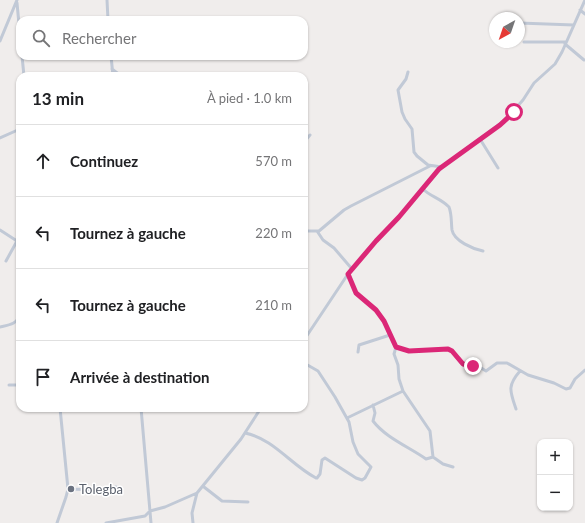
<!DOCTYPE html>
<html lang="fr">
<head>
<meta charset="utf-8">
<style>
	:root { --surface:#fff; --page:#f6f6f6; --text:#202124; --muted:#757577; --line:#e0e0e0 }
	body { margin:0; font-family:Lato,sans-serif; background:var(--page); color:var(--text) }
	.controls { position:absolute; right:12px; bottom:12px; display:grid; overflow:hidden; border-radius:8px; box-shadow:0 1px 3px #0004 }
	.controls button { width:36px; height:36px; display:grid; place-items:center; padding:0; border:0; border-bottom:1px solid var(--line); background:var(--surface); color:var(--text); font:20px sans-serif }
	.compass { position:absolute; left:489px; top:12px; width:36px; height:36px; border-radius:50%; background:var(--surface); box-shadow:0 1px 3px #0004; rotate:220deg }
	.stop { position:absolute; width:12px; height:12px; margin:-9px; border:3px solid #db2777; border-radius:50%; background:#fff }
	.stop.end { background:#db2777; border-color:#fff; box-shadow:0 1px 4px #0008 }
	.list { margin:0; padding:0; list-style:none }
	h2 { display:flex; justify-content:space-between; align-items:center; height:52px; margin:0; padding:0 16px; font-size:17px }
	h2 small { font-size:13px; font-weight:400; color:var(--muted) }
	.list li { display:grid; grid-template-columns:26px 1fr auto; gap:12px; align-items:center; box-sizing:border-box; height:72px; padding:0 16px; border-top:1px solid var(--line) }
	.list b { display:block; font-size:15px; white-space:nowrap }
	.list em { font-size:13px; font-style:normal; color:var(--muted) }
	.icon { flex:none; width:22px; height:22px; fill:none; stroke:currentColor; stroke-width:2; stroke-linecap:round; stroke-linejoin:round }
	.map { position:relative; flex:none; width:585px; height:523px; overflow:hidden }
	.search { position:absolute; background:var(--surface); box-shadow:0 1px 3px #0004; left:16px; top:16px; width:292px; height:44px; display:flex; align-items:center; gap:10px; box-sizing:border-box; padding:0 14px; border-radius:12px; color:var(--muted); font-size:15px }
	.panel { position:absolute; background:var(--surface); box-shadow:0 1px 3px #0004; left:16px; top:72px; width:292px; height:340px; border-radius:12px }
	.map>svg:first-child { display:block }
</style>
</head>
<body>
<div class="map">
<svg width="585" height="523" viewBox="0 0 585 523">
	<rect width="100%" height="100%" fill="#f0edec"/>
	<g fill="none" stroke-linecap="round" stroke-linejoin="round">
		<!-- minor -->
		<path stroke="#c1c9d6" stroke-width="3" d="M107,0L108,20
			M17,3L20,35
			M580,10L585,14
			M519,23L574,25
			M0,41L17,0
			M524,42H566
			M565,44L584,60
			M22,56L24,76
			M111,56L113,76
			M112,69L121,76
			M408,72L406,79L398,90L402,112L405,119L412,129L414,152L417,156L428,165L442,167
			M0,138L20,129
			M480,139L498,168
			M304,142L310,135
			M423,189C431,197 440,198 449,207C452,215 451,222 452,230C454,241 473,249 483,251
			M0,230L17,241
			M304,231H319L344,210L351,206L430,166
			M317,231L323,240L334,248L352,269
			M6,261L17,241L20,242
			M348,274L356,293L376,310L384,321L395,346L401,349L409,351L448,349L452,351L461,363L465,365L478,366L486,371L497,363H507L528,375L554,383L566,389L570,388L575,379L585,370
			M0,327C9,325 18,324 20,314
			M304,340L348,274L376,241L399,217L442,167L505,120L523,100L534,83L555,64L562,52L585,0
			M396,347L394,354L398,365L399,379L403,391L430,431L433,457L443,464L453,467
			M358,352L359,345L390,335
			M9,385H20
			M373,405L375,413L373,421C386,438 409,447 426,459L433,457
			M141,408L151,523
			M516,409C510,391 507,386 520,371
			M347,418L403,391
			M245,433C274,439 291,465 316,478H317L320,474L322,460L325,458L356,478L362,480L365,478L371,467L358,454L353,442L349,422L335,397L318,371L304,363
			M204,487L222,501L248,502
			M68,489L102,490L116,487
			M57,523L66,497L68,489L60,408
			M106,523L145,516L150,511L165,507L197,493L241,439L261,408
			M193,523L192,513L197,493"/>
	</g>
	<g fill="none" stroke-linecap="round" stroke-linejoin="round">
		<!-- route -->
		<path stroke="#db2777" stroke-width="5" d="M473,366L463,364L452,351L448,349L409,351L396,347L384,321L376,310L356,293L348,274L376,241L399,217L439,169L500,125L514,112"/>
	</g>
	<!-- markers -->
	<circle fill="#6b7280" stroke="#fff" stroke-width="1.5" cx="71" cy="489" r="4"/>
	<g text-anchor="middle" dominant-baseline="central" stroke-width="3" stroke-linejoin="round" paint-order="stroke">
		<!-- worship labels -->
		<g font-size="13" fill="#5b616d" stroke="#fff" text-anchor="start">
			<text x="79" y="489">Tolegba</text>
		</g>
	</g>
</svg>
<div class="controls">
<button>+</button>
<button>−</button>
</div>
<svg class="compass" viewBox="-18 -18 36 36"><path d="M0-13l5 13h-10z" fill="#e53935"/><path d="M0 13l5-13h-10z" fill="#757577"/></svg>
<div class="stop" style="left:514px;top:112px"></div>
<div class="stop end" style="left:473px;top:366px"></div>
<div class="search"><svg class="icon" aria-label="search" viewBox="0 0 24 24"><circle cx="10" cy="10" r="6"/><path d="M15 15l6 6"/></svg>Rechercher</div>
<section class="panel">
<h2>13 min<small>À pied · 1.0 km</small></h2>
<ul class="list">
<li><svg class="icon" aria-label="ahead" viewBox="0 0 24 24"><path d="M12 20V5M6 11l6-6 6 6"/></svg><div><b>Continuez</b></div><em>570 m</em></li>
<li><svg class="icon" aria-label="left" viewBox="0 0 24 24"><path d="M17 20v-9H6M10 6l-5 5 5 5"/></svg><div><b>Tournez à gauche</b></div><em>220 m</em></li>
<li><svg class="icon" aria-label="left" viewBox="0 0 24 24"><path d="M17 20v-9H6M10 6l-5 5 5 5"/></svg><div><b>Tournez à gauche</b></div><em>210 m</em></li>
<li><svg class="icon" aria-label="arrive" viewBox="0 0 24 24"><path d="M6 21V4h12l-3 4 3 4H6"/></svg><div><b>Arrivée à destination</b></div></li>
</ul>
</section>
</div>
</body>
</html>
